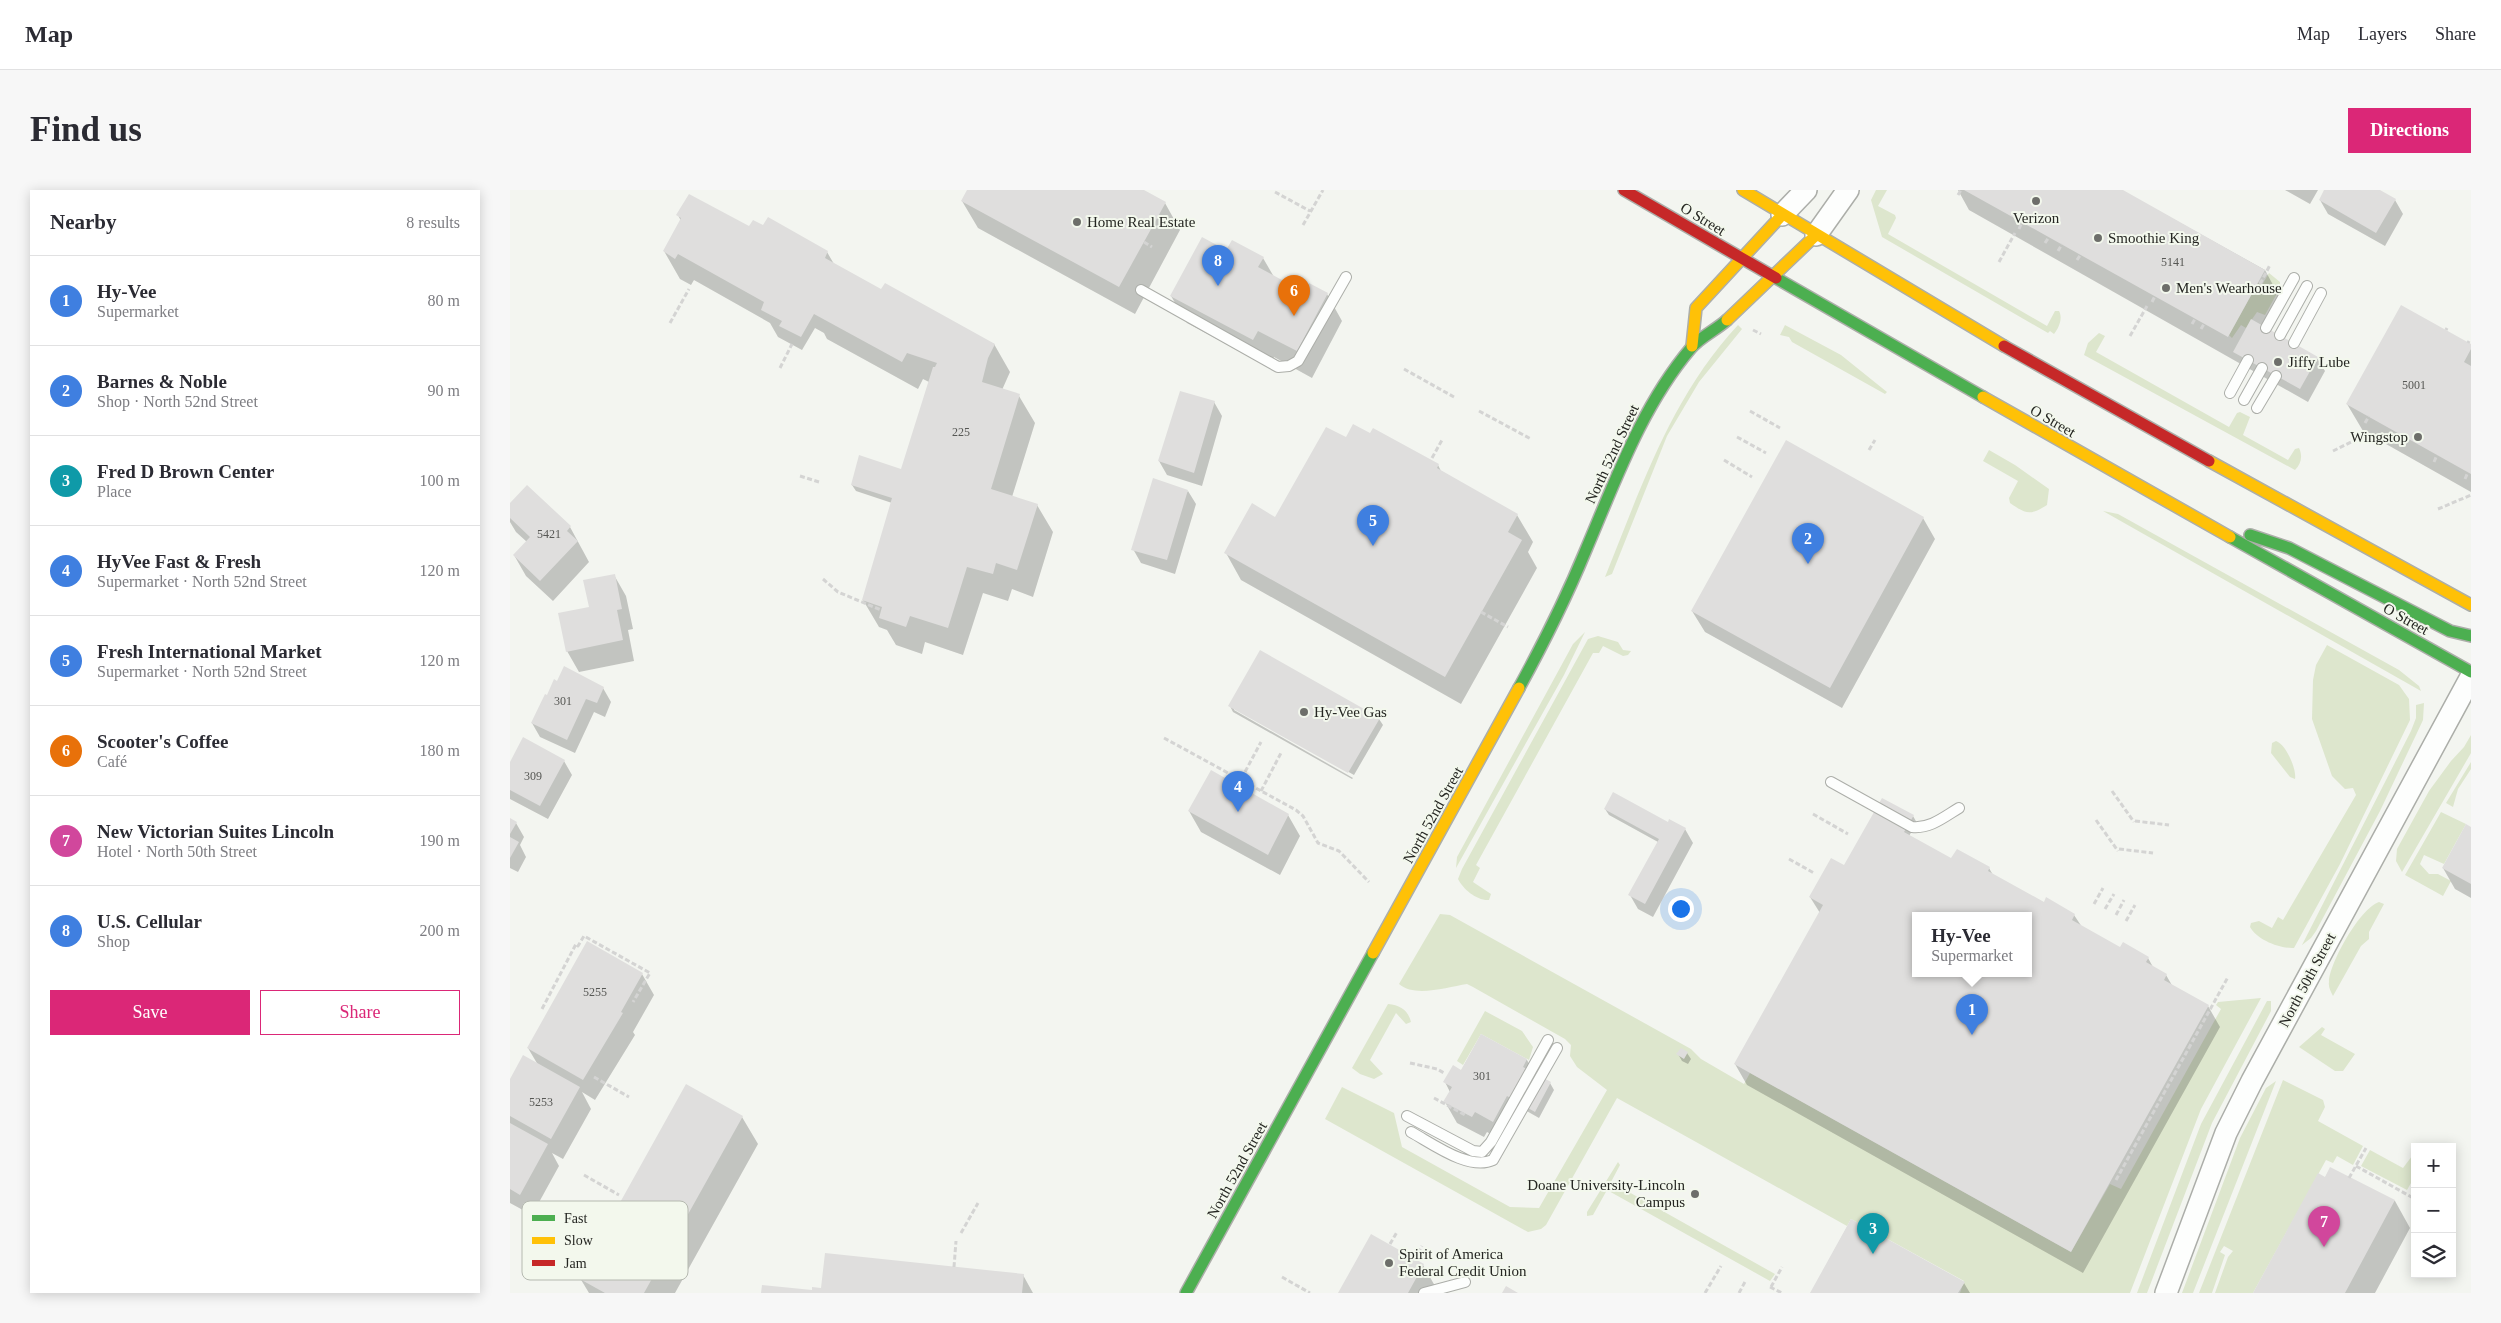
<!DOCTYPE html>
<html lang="en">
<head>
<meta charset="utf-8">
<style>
	:root { --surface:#fff; --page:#f7f7f7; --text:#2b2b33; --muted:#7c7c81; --line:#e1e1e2; --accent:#db2777 }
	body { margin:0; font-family:Georgia,serif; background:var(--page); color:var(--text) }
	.controls { position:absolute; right:15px; bottom:15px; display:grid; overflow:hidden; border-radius:0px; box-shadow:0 2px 12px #0003 }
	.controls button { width:45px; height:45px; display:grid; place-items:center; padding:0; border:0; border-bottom:1px solid var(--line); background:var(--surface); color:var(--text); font:25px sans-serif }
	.you { position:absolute; left:1170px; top:718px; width:18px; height:18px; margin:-12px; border:4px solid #fff; border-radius:50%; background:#1a73e8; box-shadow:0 0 0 8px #1a73e833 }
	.badge { display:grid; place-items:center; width:32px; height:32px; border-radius:50%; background:var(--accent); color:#fff; font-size:16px; font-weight:700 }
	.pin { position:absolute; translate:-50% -41px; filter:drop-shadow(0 1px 2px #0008) }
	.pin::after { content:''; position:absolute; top:26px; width:18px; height:15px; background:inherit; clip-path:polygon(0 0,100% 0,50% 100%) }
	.popup { position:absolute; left:1402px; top:722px; width:120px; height:65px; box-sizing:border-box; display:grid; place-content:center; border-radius:0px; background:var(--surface); filter:drop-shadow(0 1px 4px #0005); font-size:16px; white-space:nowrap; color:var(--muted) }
	.popup b { font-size:19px; color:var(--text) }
	.popup::after { content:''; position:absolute; left:50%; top:100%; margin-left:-10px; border:10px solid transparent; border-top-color:var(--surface) }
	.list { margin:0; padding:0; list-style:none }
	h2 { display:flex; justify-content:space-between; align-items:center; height:65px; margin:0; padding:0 20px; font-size:21px }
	h2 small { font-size:16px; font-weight:400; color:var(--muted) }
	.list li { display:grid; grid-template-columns:32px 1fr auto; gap:15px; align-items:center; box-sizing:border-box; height:90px; padding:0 20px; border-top:1px solid var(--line) }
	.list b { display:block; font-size:19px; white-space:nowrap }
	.list p { margin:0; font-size:16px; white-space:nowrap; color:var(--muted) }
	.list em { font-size:16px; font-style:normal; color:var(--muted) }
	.actions { display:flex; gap:10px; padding:15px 20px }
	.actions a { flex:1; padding:11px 0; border:1px solid var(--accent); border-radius:0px; text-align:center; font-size:18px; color:var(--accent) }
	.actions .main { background:var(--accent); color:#fff }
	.icon { flex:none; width:28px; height:28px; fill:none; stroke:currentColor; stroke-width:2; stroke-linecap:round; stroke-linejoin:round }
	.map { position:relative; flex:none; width:1961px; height:1103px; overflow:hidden; border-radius:0px }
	header { display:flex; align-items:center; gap:30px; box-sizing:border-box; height:70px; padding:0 25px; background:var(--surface); border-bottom:1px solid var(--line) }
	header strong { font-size:24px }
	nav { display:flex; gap:28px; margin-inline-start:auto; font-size:18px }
	.intro { display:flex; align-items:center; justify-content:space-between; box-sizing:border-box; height:120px; padding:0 30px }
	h1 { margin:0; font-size:35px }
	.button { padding:12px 22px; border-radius:0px; background:var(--accent); color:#fff; font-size:18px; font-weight:700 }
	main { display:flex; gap:30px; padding:0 30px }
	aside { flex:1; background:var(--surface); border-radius:0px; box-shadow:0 2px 12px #0003 }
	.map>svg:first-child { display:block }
</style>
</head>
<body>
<header>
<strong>Map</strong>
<nav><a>Map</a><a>Layers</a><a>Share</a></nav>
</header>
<div class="intro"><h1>Find us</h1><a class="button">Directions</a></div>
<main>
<aside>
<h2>Nearby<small>8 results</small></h2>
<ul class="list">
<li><span class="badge" style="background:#3f7fe0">1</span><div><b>Hy-Vee</b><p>Supermarket</p></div><em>80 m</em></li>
<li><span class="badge" style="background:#3f7fe0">2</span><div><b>Barnes &amp; Noble</b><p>Shop · North 52nd Street</p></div><em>90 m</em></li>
<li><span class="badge" style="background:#0f9aa8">3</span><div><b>Fred D Brown Center</b><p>Place</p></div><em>100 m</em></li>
<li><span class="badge" style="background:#3f7fe0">4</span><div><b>HyVee Fast &amp; Fresh</b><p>Supermarket · North 52nd Street</p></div><em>120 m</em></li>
<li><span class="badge" style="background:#3f7fe0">5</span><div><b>Fresh International Market</b><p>Supermarket · North 52nd Street</p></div><em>120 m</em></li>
<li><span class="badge" style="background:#e8710a">6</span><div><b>Scooter's Coffee</b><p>Café</p></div><em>180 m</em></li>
<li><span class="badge" style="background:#d1479c">7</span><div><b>New Victorian Suites Lincoln</b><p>Hotel · North 50th Street</p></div><em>190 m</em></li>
<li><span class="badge" style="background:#3f7fe0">8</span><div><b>U.S. Cellular</b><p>Shop</p></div><em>200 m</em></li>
</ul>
<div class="actions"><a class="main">Save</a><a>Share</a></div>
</aside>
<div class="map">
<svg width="1961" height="1103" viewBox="0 0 1961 1103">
	<rect width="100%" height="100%" fill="#f3f5f0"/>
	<!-- green -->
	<path fill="#dde6cd" d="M1366,0H1377L1368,16L1385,25L1386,28L1378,44L1537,136L1545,121H1549C1553,128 1549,138 1544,144L1540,141L1538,143L1372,47L1361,10Z
		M1759,83L1770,92V98L1755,125L1747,122L1736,138L1731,135L1722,148L1719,145L1748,93L1752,95Z
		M1228,135L1232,139L1189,192L1157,246L1102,384L1095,387C1131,298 1161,207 1228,135Z
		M1275,135L1331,165L1377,202L1375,204L1282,152L1279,147L1270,145Z
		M1589,143L1595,146L1586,162L1719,237L1727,223L1730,222L1740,227L1733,245L1778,270L1785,259L1789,258C1793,266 1791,274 1785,280L1574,165L1578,153Z
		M1479,260L1505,275L1539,299L1537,315C1520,326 1516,324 1500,313L1499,308L1508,291L1473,271Z
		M1593,321L1608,324L1889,480L1909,496L1911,501Z
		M1075,442L1054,485L946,678L947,667L1063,454Z
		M1088,446L1108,452L1113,460L1121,461L1118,465L1113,466L1093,456L1089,463H1083L966,675L970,678L963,692L981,704L979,710C967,711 953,699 948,689L952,679L1078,449Z
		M1817,455L1889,495L1899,509L1900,530L1830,674L1784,758C1771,759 1747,750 1740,737L1741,733L1749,731L1762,738L1768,727L1773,730L1846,605L1843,598L1835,599L1822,586L1802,529L1803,490L1806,475Z
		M1914,513L1913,530L1906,545L1870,621L1806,741L1801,748L1792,755L1901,541L1906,528V515Z
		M1961,545V563L1892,682L1886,671L1887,659L1919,601L1941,571L1954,557Z
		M1766,551C1776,554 1787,580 1785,589L1780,587L1761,563L1762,553Z
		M1961,572V579L1948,599L1943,617L1936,613Z
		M1931,622L1956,634L1934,674L1914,665L1910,674L1919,684H1928L1941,691L1933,706L1895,685Z
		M1869,712L1874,714L1859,742V749L1851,756L1823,806C1821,802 1818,797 1819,792C1819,774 1850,718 1869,712Z
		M930,724L940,725L1181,859L1191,869L1234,894L1240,883L1561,1062L1600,994L1611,999L1711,819L1706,815L1708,812L1751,808L1691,919L1620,1103H1450L1454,1091L1341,1029L1337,1036L1107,908L1036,1035L1031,1039L1018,1042L815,929L832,897L884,923L892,957L1000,1017L1029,1018L1097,900L1067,877L1060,866L1061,855L1055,849L963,797L957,794C937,797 905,808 889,794Z
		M1757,811H1761V821L1702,933L1637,1103H1627L1691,934Z
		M878,814C890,815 898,820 901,832L896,834L886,823L860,870L873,884L864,889L850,884L842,878Z
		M975,821L1012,841L1023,857L1019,870L971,844L953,875L947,871Z
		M1812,837L1815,839L1811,845L1845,864L1833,881H1825L1789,857Z
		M1773,890L1813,910L1815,917L1808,931L1853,956L1843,975L1827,966L1823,973L1816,970L1743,1103H1705L1718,1067L1723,1061L1714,1056L1710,1062L1715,1065L1702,1103H1689Z
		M1766,891L1683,1103H1672L1730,948L1756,898Z
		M1860,960L1893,978L1905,962V986L1897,1000L1851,976Z
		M1108,972L1110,975L1101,992L1265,1084L1260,1091L1097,1000L1083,1025L1077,1026V1022Z"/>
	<!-- shadow -->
	<path fill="#0003" fill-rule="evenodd" d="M458,0H631L655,13L670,40L625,124L468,38L452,11Z
		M1448,0H1611L1755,80L1770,108L1754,138L1807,168L1815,181L1798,212L1459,20Z
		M1775,0H1808L1800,14Z
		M1816,0H1867L1885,10L1893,24L1875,56L1818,24L1810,10Z
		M168,25L240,37L317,62L324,74L371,101L484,154L500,182L492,200L509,206L525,233L502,307L527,315L543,342L523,407L502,399L498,411L473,403L453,465L415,452L412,464L386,455L377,440L369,437L353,410L382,313L346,301L342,295L392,282L419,192L413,189L408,199L317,149L314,143L305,138L292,160L268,147L260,133L184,90L181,95L170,89L154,61L171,31Z
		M717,62L753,68L764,87L795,104H817L832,131L802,188L764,167L759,177L677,133L661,106Z
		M1961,155V302L1853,241L1837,214Z
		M704,212L712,226L692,296L657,285L649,271Z
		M836,249L928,275L931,281L1007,325L1023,352L1018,362L1027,378L951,514L731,390L716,363L766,328Z
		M678,301L686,314L665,384L631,373L623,359Z
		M0,315L60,337L79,372L43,411L16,386L4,365L17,352L6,342L0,332Z
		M1413,328L1425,349L1332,518L1195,442L1182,421Z
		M104,385L116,406L123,439L118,440L124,471L69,482L57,461L80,418Z
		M93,498L101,512L95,527L84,522L65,563L30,547L22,533Z
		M720,516L869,529L873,535L844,585L724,517V520L843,588L842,589L723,522Z
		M54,571L62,585L38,629L0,609V574Z
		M1095,619L1175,639L1183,653L1143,727L1128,719L1120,705L1148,652L1099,625Z
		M679,621L778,625L790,646L770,685L691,642Z
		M1403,626L1407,633L1399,646L1442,670L1479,678L1483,685L1534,713L1564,725L1572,737L1611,759L1638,768L1643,777L1656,785L1663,797L1698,816L1710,837L1573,1083L1237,895L1225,874L1310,723L1300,707L1335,677ZM1406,726H1518V784H1406Z
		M0,630L6,633L14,647L10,655L16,667L8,682L0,678Z
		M1961,639V708L1945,699L1933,678Z
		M132,784L144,805L123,842L125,845L85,910L72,902L81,919L53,969L42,963L49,976L22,1025L0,1013V891L28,875L18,858Z
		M971,845L1017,870L1025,885L1040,893L1044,900L1029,928L1013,919L995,952L977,942L974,947L947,933L935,912L940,902L935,892L951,881Z
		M1177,863L1181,869L1178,874L1172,871L1168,864Z
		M232,927L248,954L165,1103H79L70,1088Z
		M1820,979L1885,1011L1900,1038L1865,1103H1744L1809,985L1815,988Z
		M1341,1030L1454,1093L1460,1103H1301Z
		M861,1046L913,1075L925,1096L921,1103H829Z
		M513,1085L523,1103H252L253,1096L303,1102L313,1099Z"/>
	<!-- building -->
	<path fill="#dfdedd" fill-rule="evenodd" d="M457,0H634L656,12L609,97L451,11Z
		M1454,0H1613L1755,80L1718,147Z
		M1814,0H1870L1886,9L1866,43L1809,10Z
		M179,4L239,36L243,30L253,35L258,27L318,61L315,68L371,99L375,93L485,154L478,168L472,192L510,204L481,299L528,314L507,380L486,373L483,384L457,377L438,438L400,426L396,437L369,428L372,417L352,410L382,308L341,295L349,265L391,279L423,177H425L427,173L397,163L392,172L304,124L291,147L269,136L272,131L251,120L254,112L168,64L165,69L153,61L171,28L166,25Z
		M692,47L716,60L722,50L754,67L748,77L794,102L799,93L818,103L787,161L748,141L743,150L660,106Z
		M1891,115L1961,154V159L1954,172L1961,176V284L1836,214Z
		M1741,129L1808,167L1790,199L1723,162Z
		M670,201L705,211L684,283L648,271Z
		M843,234L860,243L863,238L929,274L927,278L1008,324L998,342L1012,350L935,487L714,363L742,313L765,327L816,237L836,247Z
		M1276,250L1414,327L1320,498L1181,421Z
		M643,288L678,300L657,370L621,360Z
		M17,295L61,336L57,341L68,351L30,391L3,365L20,347L0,328V313Z
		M105,384L112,419L107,420L113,450L56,462L48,423L79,417L73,390Z
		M750,460L870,528L838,583L718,516Z
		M54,476L94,497L87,513L76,509L57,550L21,533L35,504L37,505L44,489L47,491Z
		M13,547L55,570L30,616L0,600V572Z
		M701,580L779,624L758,665L678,621Z
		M1103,602L1158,632L1159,629L1176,638L1135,714L1118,705L1149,649L1094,619Z
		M1372,608L1404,625L1394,642L1441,668L1447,659L1480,677L1478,681L1534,712L1536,707L1565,724L1562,730L1610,757L1613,752L1639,767L1636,772L1657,784L1654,790L1699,815L1561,1062L1224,874L1313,715L1299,707L1321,668L1334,675ZM1406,726H1518V784H1406Z
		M0,628L7,632L0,644Z
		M1956,634L1961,637V694L1932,678Z
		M0,647L9,652L0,668Z
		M77,751L133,783L111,822L113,823L73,890L17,858Z
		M971,844L1017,869L1013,877L1041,892L1025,922L997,906L983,932L965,922L962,927L933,912L942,897L933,892L943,875L951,880Z
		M1171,858L1178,862L1174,869L1166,864Z
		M13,865L70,897L41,949L0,926V889Z
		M176,894L233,926L134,1103H95L68,1088Z
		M0,933L38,954L10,1005L0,999Z
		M1820,977L1885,1010L1835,1103H1743L1808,983L1815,987Z
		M1341,1029L1455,1092L1448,1103H1300Z
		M861,1044L914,1074L898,1103H828Z
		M315,1063L514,1084L512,1103H251L252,1095L302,1100V1097L311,1098Z
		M996,1096L1008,1103H992Z"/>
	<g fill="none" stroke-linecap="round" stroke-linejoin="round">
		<defs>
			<path id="lane" d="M631,100L768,177L779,176L788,171L836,87
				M1756,138L1784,88
				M1770,145L1797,96
				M1784,153L1811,103
				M1720,203L1738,170
				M1734,210L1752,178
				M1747,218L1766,186
				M1321,592L1402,637C1420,639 1434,627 1449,618
				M897,926L963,961L972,962L981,952L1038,850
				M901,942C923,954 959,981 983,970L1047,858
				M914,1103L955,1092"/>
			<path id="street" d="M1272,25L1296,0
				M1306,45L1338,0
				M1656,1103L1716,943L1742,891L1961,487"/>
			<path id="fast" d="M1266,88L1473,207
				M1740,345L1779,358L1940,441L1961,446
				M1720,347L1961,482
				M1009,498C1033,454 1056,408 1075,362C1105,292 1131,217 1181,158C1190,147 1206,140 1217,130
				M676,1103L863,763"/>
			<path id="slow" d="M1233,0L1494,156
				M1217,130L1306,45
				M1182,156L1186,118L1272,25
				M1473,207L1720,347
				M1699,271L1961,415
				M863,763L1009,498"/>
			<path id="jam" d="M1114,0L1266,88
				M1494,156L1699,271"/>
		</defs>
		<!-- lane casing -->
		<use href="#lane" stroke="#acaea9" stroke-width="12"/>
		<!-- street casing -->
		<use href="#street" stroke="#acaea9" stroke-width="24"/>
		<!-- fast casing -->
		<use href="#fast" stroke="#acaea9" stroke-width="14"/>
		<!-- slow casing -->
		<use href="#slow" stroke="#acaea9" stroke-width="14"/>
		<!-- jam casing -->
		<use href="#jam" stroke="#acaea9" stroke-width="14"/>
		<!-- path -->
		<path stroke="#d4d4d3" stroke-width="3" stroke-dasharray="5 2.5" stroke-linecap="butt" d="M765,2L800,21
			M1448,5L1451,0
			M793,35L813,0
			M1509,39L1512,32
			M634,52L642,57
			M1535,53L1539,47
			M1548,61L1552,54
			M1567,70L1571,64
			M1489,72L1505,43
			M1750,94L1760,75
			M1642,112L1645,106
			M160,133L179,99
			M1682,134L1685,129
			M1691,139L1694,134
			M1243,140L1251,144
			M1936,140L1937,138
			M1620,146L1637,116
			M1958,153L1959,151
			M270,178L282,154
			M894,179L944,207
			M969,221L1021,249
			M1240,221L1270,238
			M1855,233L1859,226
			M1227,247L1256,263
			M1884,249L1887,243
			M1359,260L1365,250
			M1823,261L1859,243
			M922,268L932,250
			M1214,270L1242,287
			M1924,272L1927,265
			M290,286L309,292
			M1955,289L1958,282
			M1928,319L1961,305
			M313,389L328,402L371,420
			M971,422L998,437
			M654,548L786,620L793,626L808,653L829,661L859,692
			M728,595L751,552
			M751,601L771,563
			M1602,601L1624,632
			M1303,624L1338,644
			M1586,630L1608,661
			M1625,631L1659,635
			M1609,659L1643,663
			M1279,669L1304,683
			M1584,714L1593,698
			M1595,719L1604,704
			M1606,725L1614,710
			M1616,731L1625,715
			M32,819L66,754L68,756L74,746L140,783L123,812
			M900,873L927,879L934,883
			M84,887L119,907
			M924,908L957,926
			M1846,976L1905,1009
			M74,985L109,1005
			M1839,988L1856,958
			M1606,990L1718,787
			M451,1043L468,1013
			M880,1054L887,1042
			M908,1063L912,1056
			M444,1077L446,1051
			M772,1087L800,1103
			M1260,1097L1272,1103
			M1261,1097L1272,1077
			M1195,1103L1211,1076
			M1229,1103L1236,1090"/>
		<!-- lane -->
		<use href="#lane" stroke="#fdfefd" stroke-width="10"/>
		<!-- street -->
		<use href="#street" stroke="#fdfefd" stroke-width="21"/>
		<!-- fast -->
		<use href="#fast" stroke="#4caf50" stroke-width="11"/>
		<!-- slow -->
		<use href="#slow" stroke="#ffc107" stroke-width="11"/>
		<!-- jam -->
		<use href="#jam" stroke="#c62828" stroke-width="11"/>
	</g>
	<!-- markers -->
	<g fill="#6d6e6a" stroke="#f3f8ed" stroke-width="2">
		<circle cx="1526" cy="11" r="5"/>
		<circle cx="567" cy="32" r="5"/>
		<circle cx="1588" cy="48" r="5"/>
		<circle cx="1656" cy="98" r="5"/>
		<circle cx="1768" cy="172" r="5"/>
		<circle cx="1908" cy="247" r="5"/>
		<circle cx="794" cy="522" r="5"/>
		<circle cx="1185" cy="1004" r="5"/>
		<circle cx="879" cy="1073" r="5"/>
	</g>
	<g text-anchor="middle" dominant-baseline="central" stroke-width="4" stroke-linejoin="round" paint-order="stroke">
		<!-- number labels -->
		<g font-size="12" fill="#565754">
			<text x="1663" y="72">5141</text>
			<text x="1904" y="195">5001</text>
			<text x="451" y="242">225</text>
			<text x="39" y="344">5421</text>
			<text x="53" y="511">301</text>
			<text x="23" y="586">309</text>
			<text x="85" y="802">5255</text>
			<text x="972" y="886">301</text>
			<text x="31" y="912">5253</text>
		</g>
		<!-- poi labels -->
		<g font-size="15" fill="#252622" stroke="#f3f8ed" text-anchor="start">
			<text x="1526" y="28" text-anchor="middle">Verizon</text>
			<text x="577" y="32">Home Real Estate</text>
			<text x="1598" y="48">Smoothie King</text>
			<text x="1666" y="98">Men's Wearhouse</text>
			<text x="1778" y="172">Jiffy Lube</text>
			<text x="1898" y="247" text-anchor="end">Wingstop</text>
			<text x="804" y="522">Hy-Vee Gas</text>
			<text x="1175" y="995" text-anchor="end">Doane University-Lincoln<tspan x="1175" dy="17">Campus</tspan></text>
			<text x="889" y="1064">Spirit of America<tspan x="889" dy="17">Federal Credit Union</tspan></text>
		</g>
		<!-- street labels -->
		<g font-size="15" fill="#252622" stroke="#f3f8ed">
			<text transform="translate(1193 29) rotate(31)">O Street</text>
			<text transform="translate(1543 231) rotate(30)">O Street</text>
			<text transform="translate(1102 264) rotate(-65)">North 52nd Street</text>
			<text transform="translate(1896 429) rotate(29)">O Street</text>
			<text transform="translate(923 625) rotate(-61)">North 52nd Street</text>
			<text transform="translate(1797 790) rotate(-62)">North 50th Street</text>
			<text transform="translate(727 980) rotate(-61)">North 52nd Street</text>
		</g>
	</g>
	<!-- legend -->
	<rect x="12" y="1011" width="166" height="79" rx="8" fill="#f3f8ed" stroke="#b5b9b0" stroke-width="1"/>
	<rect x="22" y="1025" width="23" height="6" fill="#4caf50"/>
	<rect x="22" y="1047" width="23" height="7" fill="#ffc107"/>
	<rect x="22" y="1070" width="23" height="6" fill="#c62828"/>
	<g font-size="14" fill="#252622">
		<text x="54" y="1033">Fast</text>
		<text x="54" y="1055">Slow</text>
		<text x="54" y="1078">Jam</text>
	</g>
</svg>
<div class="controls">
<button>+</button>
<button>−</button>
<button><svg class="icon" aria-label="layers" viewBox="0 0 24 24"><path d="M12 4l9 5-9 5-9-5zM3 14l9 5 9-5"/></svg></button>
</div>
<div class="you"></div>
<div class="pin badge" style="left:1462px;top:845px;background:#3f7fe0">1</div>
<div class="popup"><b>Hy-Vee</b>Supermarket</div>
<div class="pin badge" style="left:1298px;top:374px;background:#3f7fe0">2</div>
<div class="pin badge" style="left:1363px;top:1064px;background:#0f9aa8">3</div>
<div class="pin badge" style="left:728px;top:622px;background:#3f7fe0">4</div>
<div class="pin badge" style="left:863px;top:356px;background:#3f7fe0">5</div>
<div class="pin badge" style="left:784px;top:126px;background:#e8710a">6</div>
<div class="pin badge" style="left:1814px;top:1057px;background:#d1479c">7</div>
<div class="pin badge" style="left:708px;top:96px;background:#3f7fe0">8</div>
</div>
</main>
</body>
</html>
